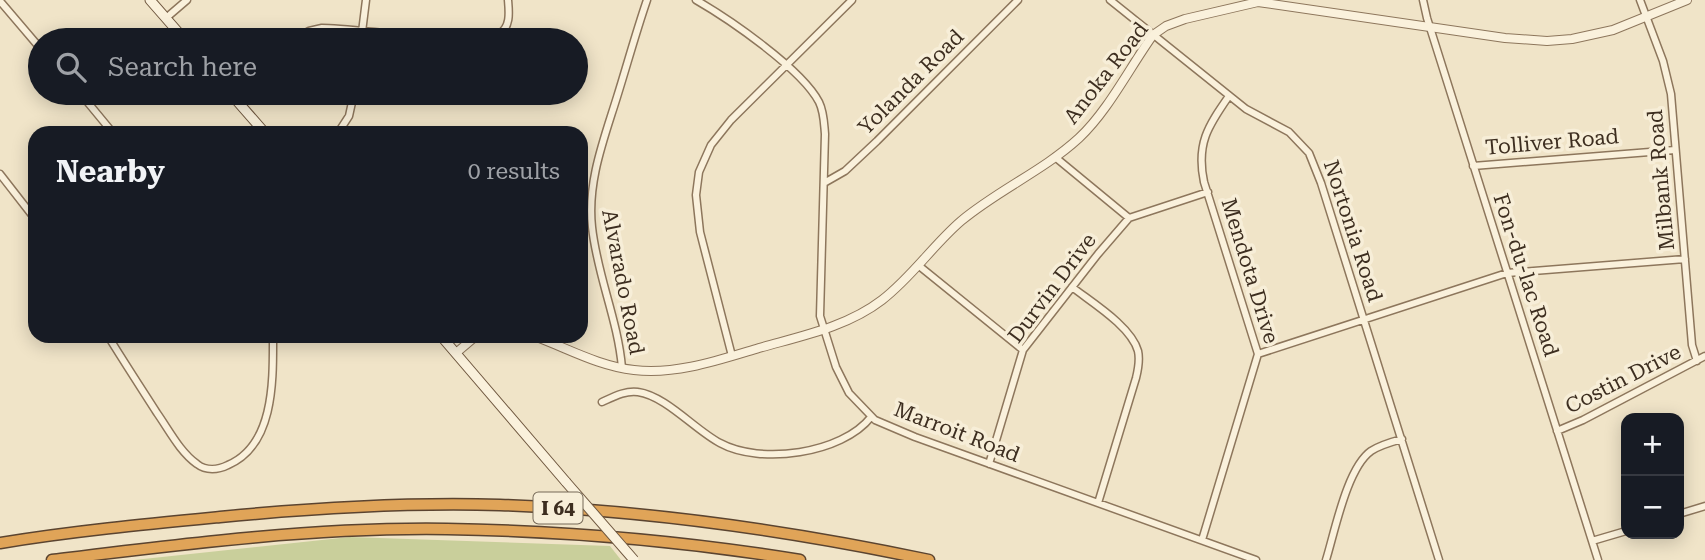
<!DOCTYPE html>
<html lang="en">
<head>
<meta charset="utf-8">
<style>
	:root { --surface:#171b24; --page:#242831; --text:#f1f3f6; --muted:#9ea1a6; --line:#363941 }
	body { margin:0; font-family:"Roboto Serif",serif; background:var(--page); color:var(--text) }
	.controls { position:absolute; right:21px; bottom:21px; display:grid; overflow:hidden; border-radius:14px; box-shadow:0 4px 18px #0003 }
	.controls button { width:63px; height:63px; display:grid; place-items:center; padding:0; border:0; border-bottom:2px solid var(--line); background:var(--surface); color:var(--text); font:35px sans-serif }
	.list { margin:0; padding:0; list-style:none }
	h2 { display:flex; justify-content:space-between; align-items:center; height:91px; margin:0; padding:0 28px; font-size:30px }
	h2 small { font-size:23px; font-weight:400; color:var(--muted) }
	.icon { flex:none; width:38px; height:38px; fill:none; stroke:currentColor; stroke-width:2; stroke-linecap:round; stroke-linejoin:round }
	.map { position:relative; flex:none; width:1705px; height:560px; overflow:hidden }
	.search { position:absolute; background:var(--surface); box-shadow:0 4px 18px #0003; left:28px; top:28px; width:560px; height:77px; display:flex; align-items:center; gap:18px; box-sizing:border-box; padding:0 24px; border-radius:38px; color:var(--muted); font-size:26px }
	.panel { position:absolute; background:var(--surface); box-shadow:0 4px 18px #0003; left:28px; top:126px; width:560px; height:217px; border-radius:21px }
	.map>svg:first-child { display:block }
</style>
</head>
<body>
<div class="map">
<svg width="1705" height="560" viewBox="0 0 1705 560">
	<rect width="100%" height="100%" fill="#f0e4c8"/>
	<!-- green -->
	<path fill="#c9cf9b" d="M350,537L610,546L621,560H134Z"/>
	<g fill="none" stroke-linecap="round" stroke-linejoin="round">
		<defs>
			<path id="minor" d="M696,0C729,19 802,69 819,102C824,112 824,123 825,134L820,316L836,367L849,393L875,420L915,437L1256,560
				M1110,0L1246,109L1289,132L1309,153L1321,183L1439,560
				M1423,0L1427,18L1598,560
				M1640,0L1663,61L1671,94L1692,345L1697,361
				M0,1L40,48
				M166,18L187,0
				M293,40L309,31L322,28C355,28 478,47 499,34C511,27 509,12 508,0
				M361,40L366,0
				M80,93L113,133
				M338,133L349,116L354,93
				M1055,157L1129,218
				M1473,166L1675,150
				M0,174L35,219
				M824,183L845,171L877,141L1018,0
				M918,265L1023,350
				M1072,287C1091,302 1131,326 1138,351C1140,360 1138,370 1136,378L1098,503
				M108,336C124,362 141,388 157,413C169,430 180,452 197,464C206,471 218,470 228,465C275,445 273,379 273,336
				M1258,354L1507,273L1685,259
				M732,356L700,232L696,195L699,172L711,145L731,120L852,0
				M622,368C618,320 597,275 592,227C587,182 604,139 617,97C627,65 636,32 647,0
				M602,402C613,397 626,390 638,392C666,396 695,430 720,443C760,465 842,454 871,417
				M1557,431L1583,420L1705,356
				M989,464L1023,350L1098,254L1129,218L1208,192
				M1679,514L1705,506
				M1202,540L1258,354L1204,182C1196,144 1208,126 1229,96
				M1592,541L1626,531
				M1326,560C1335,531 1347,468 1371,451C1380,445 1391,442 1402,439"/>
			<path id="tertiary" d="M534,336C567,348 598,366 634,370C676,375 719,360 759,348C801,336 847,327 882,300C912,277 933,245 961,221C998,190 1043,171 1079,138C1108,111 1130,67 1153,35L1166,26L1185,19L1258,2L1505,38L1547,41L1572,39L1613,30L1687,0
				M456,353L476,336"/>
			<path id="secondary" d="M150,0L185,40
				M230,93L265,133
				M441,336L566,482"/>
			<path id="motorway" d="M0,543C73,531 147,524 220,517C313,508 406,502 500,505C645,510 787,530 929,560
				M52,560C182,544 315,527 447,529C565,531 684,541 800,560"/>
		</defs>
		<!-- minor casing -->
		<use href="#minor" stroke="#8d765c" stroke-width="9"/>
		<!-- tertiary casing -->
		<use href="#tertiary" stroke="#8d765c" stroke-width="10"/>
		<!-- secondary casing -->
		<use href="#secondary" stroke="#6f573f" stroke-width="11"/>
		<!-- motorway casing -->
		<use href="#motorway" stroke="#5b4430" stroke-width="13"/>
		<!-- minor -->
		<use href="#minor" stroke="#faf1dc" stroke-width="6"/>
		<!-- tertiary -->
		<use href="#tertiary" stroke="#faf1dc" stroke-width="8"/>
		<!-- secondary -->
		<use href="#secondary" stroke="#faf1dc" stroke-width="9"/>
		<!-- motorway -->
		<use href="#motorway" stroke="#e0a458" stroke-width="10"/>
		<defs>
			<path id="secondary-bridge" d="M566,482L634,560"/>
		</defs>
		<!-- secondary-bridge casing -->
		<use href="#secondary-bridge" stroke="#6f573f" stroke-width="11" stroke-linecap="butt"/>
		<!-- secondary-bridge -->
		<use href="#secondary-bridge" stroke="#faf1dc" stroke-width="9"/>
	</g>
	<g text-anchor="middle" dominant-baseline="central" stroke-width="7" stroke-linejoin="round" paint-order="stroke">
		<!-- shield labels -->
		<rect fill="#f7eed8" stroke="#756857" stroke-width="2" x="533.5" y="492.5" width="49" height="31" rx="5"/>
		<g font-size="19" font-weight="bold" fill="#3d2e20">
			<text x="558" y="508">I 64</text>
		</g>
		<!-- street labels -->
		<g font-size="21" fill="#3d2e20" stroke="#f7eed8">
			<text transform="translate(1106 73) rotate(-52)">Anoka Road</text>
			<text transform="translate(911 82) rotate(-45)">Yolanda Road</text>
			<text transform="translate(1552 142) rotate(-5)">Tolliver Road</text>
			<text transform="translate(1661 180) rotate(-95)">Milbank Road</text>
			<text transform="translate(1353 231) rotate(72)">Nortonia Road</text>
			<text transform="translate(1250 271) rotate(73)">Mendota Drive</text>
			<text transform="translate(1526 275) rotate(72)">Fon-du-lac Road</text>
			<text transform="translate(623 282) rotate(79)">Alvarado Road</text>
			<text transform="translate(1052 288) rotate(-53)">Durvin Drive</text>
			<text transform="translate(1623 379) rotate(-27)">Costin Drive</text>
			<text transform="translate(957 432) rotate(21)">Marroit Road</text>
		</g>
	</g>
</svg>
<div class="controls">
<button>+</button>
<button>−</button>
</div>
<div class="search"><svg class="icon" aria-label="search" viewBox="0 0 24 24"><circle cx="10" cy="10" r="6"/><path d="M15 15l6 6"/></svg>Search here</div>
<section class="panel">
<h2>Nearby<small>0 results</small></h2>
<ul class="list">
</ul>
</section>
</div>
</body>
</html>
